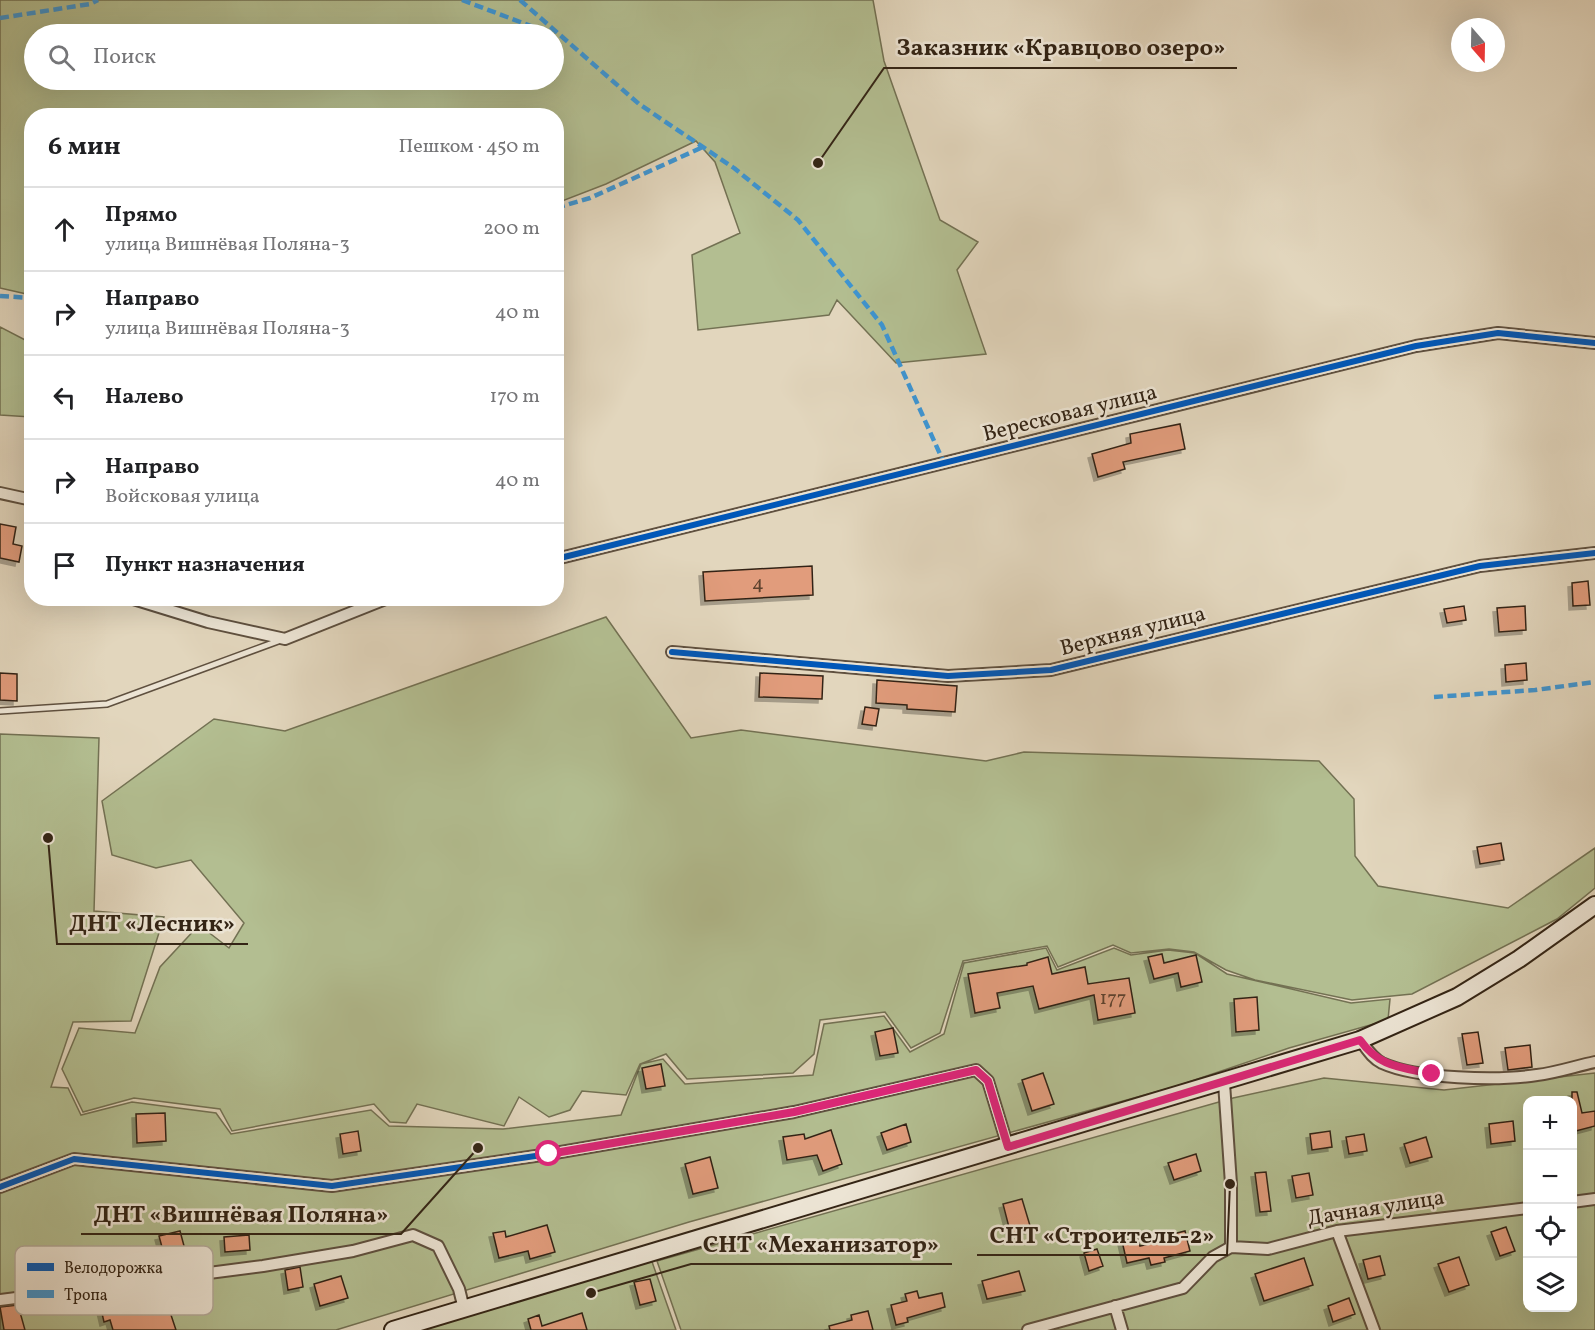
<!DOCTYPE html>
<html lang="ru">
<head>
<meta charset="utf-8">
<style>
	:root { --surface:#fff; --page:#f6f6f6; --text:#202124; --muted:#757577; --line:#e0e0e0 }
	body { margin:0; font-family:Vollkorn,serif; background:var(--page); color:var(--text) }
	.controls { position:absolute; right:18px; bottom:18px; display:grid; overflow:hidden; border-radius:12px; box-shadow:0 6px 24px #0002 }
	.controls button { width:54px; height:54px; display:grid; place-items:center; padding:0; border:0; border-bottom:2px solid var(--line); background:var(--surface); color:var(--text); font:30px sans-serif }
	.compass { position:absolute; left:1451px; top:18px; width:54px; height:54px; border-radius:50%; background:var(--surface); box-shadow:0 6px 24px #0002; rotate:160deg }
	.stop { position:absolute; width:18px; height:18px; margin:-14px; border:4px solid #db2777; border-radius:50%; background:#fff }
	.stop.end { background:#db2777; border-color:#fff; box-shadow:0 2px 6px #0008 }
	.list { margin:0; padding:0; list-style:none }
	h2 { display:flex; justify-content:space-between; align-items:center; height:78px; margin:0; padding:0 24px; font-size:26px }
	h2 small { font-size:20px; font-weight:400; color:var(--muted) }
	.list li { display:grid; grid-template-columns:39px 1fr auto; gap:18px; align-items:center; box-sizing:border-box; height:84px; padding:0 24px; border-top:2px solid var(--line) }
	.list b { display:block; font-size:22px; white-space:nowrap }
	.list p { margin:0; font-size:20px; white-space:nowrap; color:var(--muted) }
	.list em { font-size:20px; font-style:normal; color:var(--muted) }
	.icon { flex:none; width:33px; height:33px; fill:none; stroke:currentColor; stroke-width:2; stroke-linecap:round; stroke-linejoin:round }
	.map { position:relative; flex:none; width:1595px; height:1330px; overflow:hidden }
	.search { position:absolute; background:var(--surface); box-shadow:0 6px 24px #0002; left:24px; top:24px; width:540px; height:66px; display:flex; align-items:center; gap:15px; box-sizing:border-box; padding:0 21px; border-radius:33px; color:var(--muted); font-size:22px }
	.panel { position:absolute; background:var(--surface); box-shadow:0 6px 24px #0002; left:24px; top:108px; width:540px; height:498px; border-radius:24px }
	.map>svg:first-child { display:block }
</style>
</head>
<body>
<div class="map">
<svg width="1595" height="1330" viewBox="0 0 1595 1330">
	<defs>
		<filter id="shadow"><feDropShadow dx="-4" dy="4" stdDeviation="0" flood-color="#0004"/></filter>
	</defs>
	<rect width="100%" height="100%" fill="#e2d6bd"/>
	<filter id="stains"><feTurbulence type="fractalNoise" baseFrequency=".00333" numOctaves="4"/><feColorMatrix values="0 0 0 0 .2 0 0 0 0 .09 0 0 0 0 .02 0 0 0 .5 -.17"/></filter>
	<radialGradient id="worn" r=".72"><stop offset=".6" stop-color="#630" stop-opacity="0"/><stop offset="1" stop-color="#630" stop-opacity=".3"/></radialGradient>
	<!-- green -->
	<path fill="#b3be91" stroke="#737153" stroke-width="1.5" fill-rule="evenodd" d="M0,0H873L884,61L940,220L978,242L957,270L986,354L896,363L837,300L829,315L698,330L692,255L740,233L715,162L696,141L606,184L557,203L556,116H32L31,295L0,288ZM34,34H554V80H34Z
		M0,327L31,343V417L0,415Z
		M606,617L691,738L741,730L986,761L1024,752L1319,761L1354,799L1355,856L1378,886L1508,908L1595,848V888L1557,919L1412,994L1352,1000L1255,980L1226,970L1194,952L1169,949L1131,953L1113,945L1058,967L1047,946L963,961L940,1033L911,1048L885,1012L820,1020L814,1054L793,1073L687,1079L666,1054L640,1064L626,1095L582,1091L570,1110L549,1117L519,1097L504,1126L417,1104L406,1123L390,1122L374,1104L232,1131L220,1109L134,1098L83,1112L62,1069L79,1028L135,1033L160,967L199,925L229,948L244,923L191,860L156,868L112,855L102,801L214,719L285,731Z
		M0,734L99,738L94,911L164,917L131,1021L73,1022L51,1087L68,1088L81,1115L132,1102L216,1113L231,1134L371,1110L389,1126L503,1129L621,1115L641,1064L663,1059L685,1084L813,1075L824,1024L884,1016L910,1052L944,1034L964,963L1046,948L1057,970L1114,948L1131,955L1168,950L1195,953L1227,974L1351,1003L1390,999L1388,1020L1289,1048L1177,1086L689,1222L336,1330H0Z
		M1595,1073V1330H681L657,1261L1233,1098L1324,1078L1444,1090ZM1528,1100H1572V1308H1528Z
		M650,1256L676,1330H389Z"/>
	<!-- building -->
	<path fill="#e19c7b" stroke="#332415" stroke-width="1.5" filter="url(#shadow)" d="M1180,424L1185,449L1123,462L1125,469L1098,477L1092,454L1131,443L1130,434Z
		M0,524L16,527L13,544L22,546L19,562L0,558Z
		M812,566L813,595L705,601L703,572Z
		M1588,581L1590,605L1573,606L1572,583Z
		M1464,606L1466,620L1447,623L1444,609Z
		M1525,606L1526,630L1499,632L1497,608Z
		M1526,663L1527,680L1506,682L1505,665Z
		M0,673L17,674V701L0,700Z
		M760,673L823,676L822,699L759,697Z
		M877,680L957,686L955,712L907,709V705L876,703Z
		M865,707L879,709L876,726L862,724Z
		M1501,843L1504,860L1480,864L1477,847Z
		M1162,954L1164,963L1196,955L1202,982L1181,987L1178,973L1154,979L1148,957Z
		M1048,957L1052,974L1085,967L1088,984L1129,978L1135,1013L1098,1020L1094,995L1039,1009L1033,986L997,993L1000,1008L975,1013L968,974L1027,965V963Z
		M1257,997L1259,1030L1236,1032L1234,999Z
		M893,1028L898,1053L880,1056L875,1032Z
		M1478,1032L1483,1063L1467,1065L1462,1034Z
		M1530,1045L1532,1067L1508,1070L1505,1048Z
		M661,1064L665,1086L646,1089L642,1068Z
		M1043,1073L1054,1104L1032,1111L1022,1080Z
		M1572,1092H1577L1582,1113L1595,1111V1126L1572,1132Z
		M165,1113L166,1141L137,1143L136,1114Z
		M1513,1121L1515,1141L1491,1144L1489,1124Z
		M906,1124L911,1142L887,1150L881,1133Z
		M831,1130L842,1164L823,1171L817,1155L787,1160L783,1137L804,1134L805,1139Z
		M358,1131L361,1151L343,1154L340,1134Z
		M1330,1131L1332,1147L1312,1150L1310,1134Z
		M1364,1134L1367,1151L1349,1154L1346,1137Z
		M1426,1137L1432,1157L1410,1163L1404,1144Z
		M1196,1154L1201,1171L1174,1180L1168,1163Z
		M710,1157L718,1188L693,1194L685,1164Z
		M1266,1172L1271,1211L1260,1212L1255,1173Z
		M1309,1173L1313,1195L1296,1198L1292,1176Z
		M1022,1199L1031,1229L1011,1235L1003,1204Z
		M547,1225L555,1252L530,1259L528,1251L499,1258L493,1233L505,1231L506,1237Z
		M1506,1227L1515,1251L1500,1256L1491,1232Z
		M180,1231L187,1257L166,1262L159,1236Z
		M1185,1231L1190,1251L1164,1258L1165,1262L1151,1265L1149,1258L1127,1263L1122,1241L1138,1238L1140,1246L1170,1239L1169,1235Z
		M249,1235L250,1250L225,1252L224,1237Z
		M1097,1249L1103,1266L1089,1271L1084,1253Z
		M1380,1256L1385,1275L1368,1279L1363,1260Z
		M1459,1257L1469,1285L1449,1292L1438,1264Z
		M1304,1258L1313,1285L1264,1301L1255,1274Z
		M300,1267L303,1287L288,1290L285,1270Z
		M1019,1271L1025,1291L987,1299L982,1281Z
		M341,1276L348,1298L320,1306L314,1284Z
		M650,1279L656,1301L640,1305L634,1282Z
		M917,1291L919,1298L942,1293L945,1307L907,1318L908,1322L896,1325L891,1305L907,1301L905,1294Z
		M119,1292L124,1311L165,1297L176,1330H113L110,1320L104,1322L98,1296Z
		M1349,1298L1355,1314L1333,1322L1328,1306Z
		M18,1305L25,1330H4L0,1307Z
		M868,1311L873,1330H830L829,1326L852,1320L851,1315Z
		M582,1313L587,1330H531L528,1319L539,1315L542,1326Z"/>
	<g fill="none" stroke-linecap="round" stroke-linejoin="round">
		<defs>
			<path id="service" d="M0,711L107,704L281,640"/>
			<path id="minor" d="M0,493L32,500
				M556,559L1416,346L1498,333L1595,343
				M130,598L208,622L285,639L388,598
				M672,652L948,676L1051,670L1480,566L1595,553
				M1360,1040C1367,1049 1372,1058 1382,1063C1417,1079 1498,1081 1537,1075C1556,1073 1576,1066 1595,1062
				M0,1187L74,1159L332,1186L549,1154L794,1112L976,1070L988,1081L1008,1147
				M1572,1202L1595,1199
				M1337,1231L1374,1330
				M1231,1247L1268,1249L1337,1231L1528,1208
				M0,1300L263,1266L353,1251L413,1235L438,1246L459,1289L464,1309
				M1115,1306L1122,1330
				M1028,1330L1183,1288L1213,1257L1231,1247V1184L1224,1083"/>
			<path id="secondary" d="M393,1330L1360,1040L1457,997L1519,959L1595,905"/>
		</defs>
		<!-- service casing -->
		<use href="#service" stroke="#5f503f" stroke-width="8"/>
		<!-- minor casing -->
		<use href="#minor" stroke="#5f503f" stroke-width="14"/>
		<!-- secondary casing -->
		<use href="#secondary" stroke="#332415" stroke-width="20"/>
		<!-- service -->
		<use href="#service" stroke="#ece4d4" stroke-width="5"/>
		<!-- minor -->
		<use href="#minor" stroke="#ece4d4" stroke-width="10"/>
		<!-- secondary -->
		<use href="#secondary" stroke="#ece4d4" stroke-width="16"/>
		<!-- quiet -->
		<path stroke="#3d95d3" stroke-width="4.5" stroke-dasharray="9 4.5" stroke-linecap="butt" d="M462,0L552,34
			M520,0L639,104L734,168L798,220L882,325L944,463
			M0,18L90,4L98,0
			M556,208L590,198L703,147
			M0,296L32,298
			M1434,697L1535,690L1595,682"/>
		<defs>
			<path id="cycleway" d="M556,559L1416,346L1498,333L1595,343
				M672,652L948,676L1051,670L1480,566L1595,553
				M0,1187L74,1159L332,1186L549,1154L794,1112L976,1070L988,1081L1008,1147"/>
		</defs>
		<!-- cycleway casing -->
		<use href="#cycleway" stroke="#ece4d4" stroke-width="10"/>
		<!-- cycleway -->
		<use href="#cycleway" stroke="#0057b8" stroke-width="6"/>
	</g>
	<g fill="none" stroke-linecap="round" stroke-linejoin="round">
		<!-- route -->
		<path stroke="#db2777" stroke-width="8" d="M549,1154L794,1112L976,1070L988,1081L1008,1147L1360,1040C1380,1068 1401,1067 1432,1074"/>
	</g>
	<g text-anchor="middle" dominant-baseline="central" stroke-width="5" stroke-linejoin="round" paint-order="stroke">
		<!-- number labels -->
		<g font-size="20" fill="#5e422e">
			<text x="758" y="584">4</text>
			<text x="1113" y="999">177</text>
		</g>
		<!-- street labels -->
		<g font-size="22" fill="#332415" stroke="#ece4d4">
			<text transform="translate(1070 414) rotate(-14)">Вересковая улица</text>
			<text transform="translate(1133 632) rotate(-14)">Верхняя улица</text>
			<text transform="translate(1376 1209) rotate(-9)">Дачная улица</text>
		</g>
	</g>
	<!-- legend -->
	<rect x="15" y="1246" width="198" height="69" rx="9" fill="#ece4d4" stroke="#b4aa9b" stroke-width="1.5"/>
	<rect x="27" y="1263" width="27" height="8" fill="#0057b8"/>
	<rect x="27" y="1290" width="27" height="8" fill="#3d95d3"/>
	<g font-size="16" fill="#332415">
		<text x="64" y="1273">Велодорожка</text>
		<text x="64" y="1300">Тропа</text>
	</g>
	<!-- callouts -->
	<path fill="none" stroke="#332415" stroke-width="2" d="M818 163L884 68H1237M48 838L57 944H248M478 1148L401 1234H81M1230 1184L1227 1255H977M591 1293L691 1264H952"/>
	<g fill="#332415" stroke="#ece4d4" stroke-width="2">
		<circle cx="818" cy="163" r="6"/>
		<circle cx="48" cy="838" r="6"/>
		<circle cx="478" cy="1148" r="6"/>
		<circle cx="1230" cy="1184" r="6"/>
		<circle cx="591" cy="1293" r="6"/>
	</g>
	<g font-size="24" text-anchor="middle" font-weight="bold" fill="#332415" stroke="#ece4d4" stroke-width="5" stroke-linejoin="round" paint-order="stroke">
		<text x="1061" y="55">Заказник «Кравцово озеро»</text>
		<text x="152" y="931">ДНТ «Лесник»</text>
		<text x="241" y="1222">ДНТ «Вишнёвая Поляна»</text>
		<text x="1102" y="1243">СНТ «Строитель-2»</text>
		<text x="821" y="1252">СНТ «Механизатор»</text>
	</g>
	<rect width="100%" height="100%" filter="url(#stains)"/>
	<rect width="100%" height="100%" fill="url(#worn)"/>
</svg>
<div class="controls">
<button>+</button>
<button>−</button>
<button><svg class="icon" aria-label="locate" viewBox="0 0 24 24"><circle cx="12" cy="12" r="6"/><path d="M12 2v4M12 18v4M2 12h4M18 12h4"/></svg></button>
<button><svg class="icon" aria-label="layers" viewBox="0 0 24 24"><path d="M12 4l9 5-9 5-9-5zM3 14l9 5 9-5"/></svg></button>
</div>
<svg class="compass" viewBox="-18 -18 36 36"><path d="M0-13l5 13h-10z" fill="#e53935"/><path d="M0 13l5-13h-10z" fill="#757577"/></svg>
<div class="stop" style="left:549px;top:1154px"></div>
<div class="stop end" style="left:1432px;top:1074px"></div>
<div class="search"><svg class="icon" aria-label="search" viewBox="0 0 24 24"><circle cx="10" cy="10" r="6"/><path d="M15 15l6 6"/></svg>Поиск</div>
<section class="panel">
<h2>6 мин<small>Пешком · 450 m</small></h2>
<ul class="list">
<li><svg class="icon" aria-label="ahead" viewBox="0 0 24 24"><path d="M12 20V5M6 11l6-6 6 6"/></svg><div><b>Прямо</b><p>улица Вишнёвая Поляна-3</p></div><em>200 m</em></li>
<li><svg class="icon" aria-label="right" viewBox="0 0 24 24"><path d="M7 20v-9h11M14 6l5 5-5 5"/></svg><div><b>Направо</b><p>улица Вишнёвая Поляна-3</p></div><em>40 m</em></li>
<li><svg class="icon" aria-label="left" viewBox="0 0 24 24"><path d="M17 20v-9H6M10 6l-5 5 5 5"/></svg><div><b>Налево</b></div><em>170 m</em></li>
<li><svg class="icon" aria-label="right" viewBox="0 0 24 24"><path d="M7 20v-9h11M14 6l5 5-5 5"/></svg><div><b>Направо</b><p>Войсковая улица</p></div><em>40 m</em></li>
<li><svg class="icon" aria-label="arrive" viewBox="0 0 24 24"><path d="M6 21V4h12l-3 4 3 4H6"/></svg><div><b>Пункт назначения</b></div></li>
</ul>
</section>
</div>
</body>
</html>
